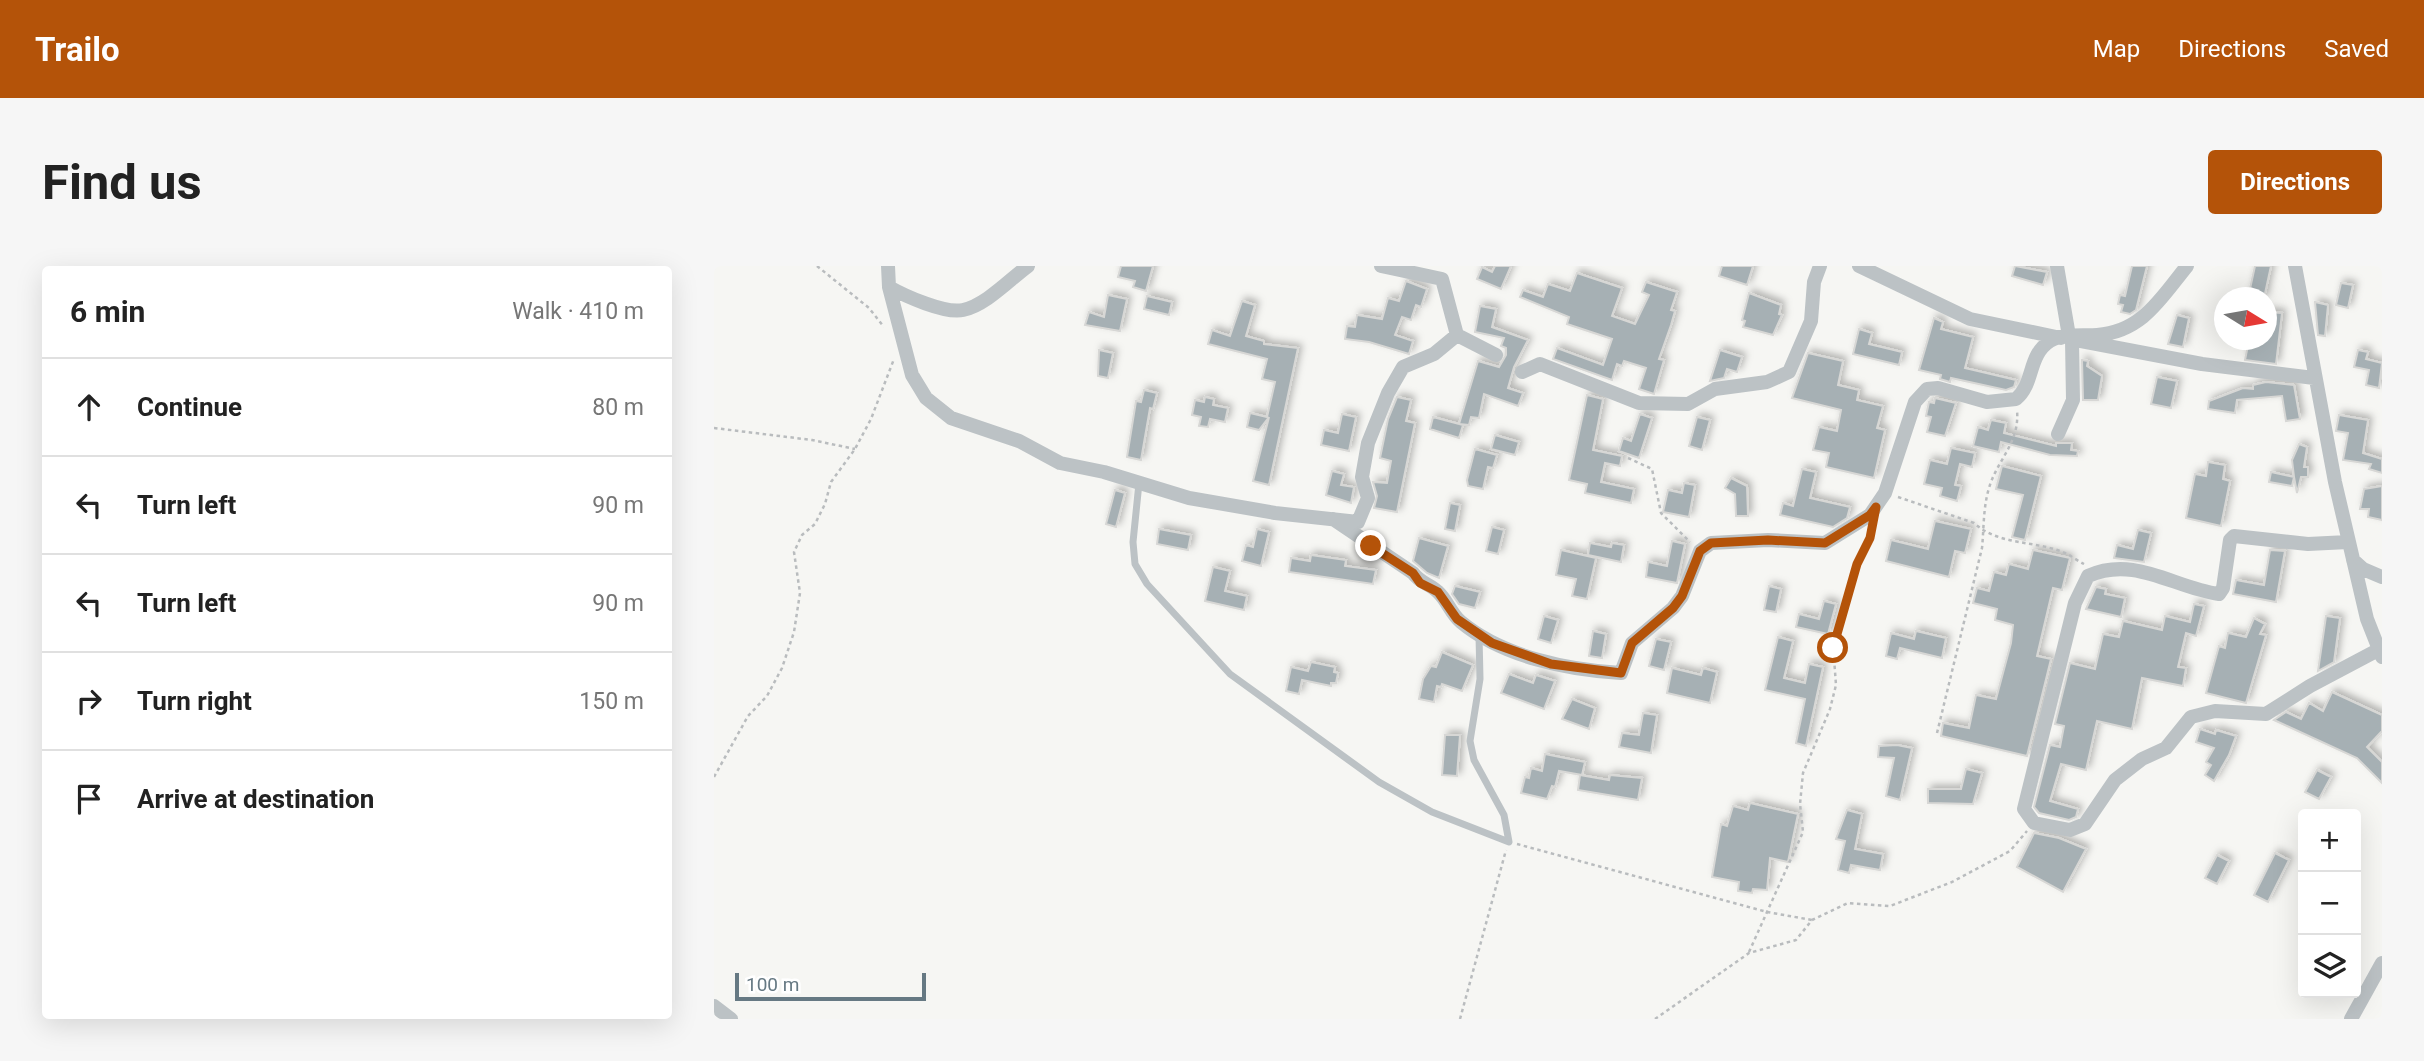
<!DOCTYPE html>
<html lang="en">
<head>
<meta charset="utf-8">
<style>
	:root { --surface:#fff; --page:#f6f6f6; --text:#222; --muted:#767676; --line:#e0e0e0; --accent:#b45309 }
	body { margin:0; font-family:Roboto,sans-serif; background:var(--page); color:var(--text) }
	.controls { position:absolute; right:21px; bottom:21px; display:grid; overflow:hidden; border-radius:7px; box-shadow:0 7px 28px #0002 }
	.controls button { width:63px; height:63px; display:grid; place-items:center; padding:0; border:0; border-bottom:2px solid var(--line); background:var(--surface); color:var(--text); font:35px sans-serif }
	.compass { position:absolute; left:1500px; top:21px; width:63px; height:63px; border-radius:50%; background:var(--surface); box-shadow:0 7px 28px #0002; rotate:101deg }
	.scale { position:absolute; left:21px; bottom:18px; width:191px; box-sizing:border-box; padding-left:7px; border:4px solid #667983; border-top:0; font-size:19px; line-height:24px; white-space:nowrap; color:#667983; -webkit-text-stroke:5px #fff; paint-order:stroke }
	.stop { position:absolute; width:21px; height:21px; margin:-16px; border:5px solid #b45309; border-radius:50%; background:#fff }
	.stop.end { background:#b45309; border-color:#fff; box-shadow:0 2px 7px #0008 }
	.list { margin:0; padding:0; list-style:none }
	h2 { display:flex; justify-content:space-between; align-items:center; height:91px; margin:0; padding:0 28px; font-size:30px }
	h2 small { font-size:23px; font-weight:400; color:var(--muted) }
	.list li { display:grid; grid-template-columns:46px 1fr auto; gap:21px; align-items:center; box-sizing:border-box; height:98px; padding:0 28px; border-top:2px solid var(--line) }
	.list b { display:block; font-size:26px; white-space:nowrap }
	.list em { font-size:23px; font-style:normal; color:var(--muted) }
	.icon { flex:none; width:38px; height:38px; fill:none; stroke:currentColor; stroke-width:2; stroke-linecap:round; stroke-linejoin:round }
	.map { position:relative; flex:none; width:1668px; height:753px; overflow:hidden; border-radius:7px }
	header { display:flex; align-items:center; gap:42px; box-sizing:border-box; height:98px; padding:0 35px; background:var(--accent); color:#fff }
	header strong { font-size:33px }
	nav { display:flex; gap:38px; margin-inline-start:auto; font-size:24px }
	.intro { display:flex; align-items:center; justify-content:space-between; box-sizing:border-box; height:168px; padding:0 42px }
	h1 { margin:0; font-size:49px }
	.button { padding:18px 32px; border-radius:7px; background:var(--accent); color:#fff; font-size:24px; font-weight:700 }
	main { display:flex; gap:42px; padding:0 42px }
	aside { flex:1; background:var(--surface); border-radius:7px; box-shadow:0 7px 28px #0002 }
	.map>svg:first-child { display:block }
</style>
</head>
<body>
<header>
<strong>Trailo</strong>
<nav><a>Map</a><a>Directions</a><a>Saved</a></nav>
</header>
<div class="intro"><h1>Find us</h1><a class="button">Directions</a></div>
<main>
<aside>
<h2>6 min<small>Walk · 410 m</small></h2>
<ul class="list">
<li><svg class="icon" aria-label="ahead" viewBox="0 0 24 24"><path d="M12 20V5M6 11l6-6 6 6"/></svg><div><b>Continue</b></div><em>80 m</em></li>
<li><svg class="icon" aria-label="left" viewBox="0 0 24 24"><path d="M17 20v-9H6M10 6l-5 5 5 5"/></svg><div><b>Turn left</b></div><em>90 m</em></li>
<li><svg class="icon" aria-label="left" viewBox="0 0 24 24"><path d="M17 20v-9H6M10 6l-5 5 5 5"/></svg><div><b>Turn left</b></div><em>90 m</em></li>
<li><svg class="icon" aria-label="right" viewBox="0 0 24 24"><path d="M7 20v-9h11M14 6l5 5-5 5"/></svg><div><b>Turn right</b></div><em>150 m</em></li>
<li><svg class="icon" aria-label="arrive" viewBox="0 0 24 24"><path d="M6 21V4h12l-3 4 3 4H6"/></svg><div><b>Arrive at destination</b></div></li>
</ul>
</aside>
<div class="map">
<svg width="1668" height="753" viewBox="0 0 1668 753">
	<defs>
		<filter id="shadow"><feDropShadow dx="3.5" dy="-3.5" stdDeviation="3.5" flood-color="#0004"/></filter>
	</defs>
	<rect width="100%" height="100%" fill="#f6f6f3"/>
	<!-- building -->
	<path fill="#a6b0b4" stroke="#d7d7d5" stroke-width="2" filter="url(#shadow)" d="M407,0H439L432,25L419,21L421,15L404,11Z
		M781,0H797L787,23L763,13L768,1L778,6Z
		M1008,0H1039L1033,19L1005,10Z
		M1301,0L1333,6L1329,19L1298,10Z
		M1418,0H1433L1422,44L1416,48L1407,46L1409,39L1404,38L1406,29L1411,30Z
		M1541,0H1557L1550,32H1534Z
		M863,7L908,22L898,50L921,58L935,29L928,26L932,16L963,26L957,44L961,45L957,59L945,93L950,94L940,128L925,123L932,102L910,95L908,100L903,98L898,114L839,93L843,82L889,99L898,73L853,58L855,51L806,31L809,24L829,31L834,18L856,25Z
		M692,15L713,23L707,41L702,39L697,54L688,51L681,69L699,75L695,88L655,76L631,73L633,60L641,61L643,49L668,53L674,32L685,35Z
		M1627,17L1639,19L1634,42L1622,39Z
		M1035,27L1067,39L1065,48L1068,49L1059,69L1029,61L1031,55L1028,54Z
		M394,29L413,33L406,65L371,59L375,46L390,51Z
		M433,30L458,36L455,49L430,43Z
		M528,35L541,39L532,70L550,75V78L584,82L555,219L539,215L555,151L545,164L533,161L536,147L553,151L561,116L548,113L553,93L494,78L498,64L516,70Z
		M1601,36L1614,39L1611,70L1604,69Z
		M766,40L782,43L778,61L814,74L800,101L794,122L809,127L804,140L770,128L765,152L757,151L755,159L745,158L764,95L785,101L792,89V82L787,80L790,72L761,66Z
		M1552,46L1568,47L1562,98L1531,94L1535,74H1552Z
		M1463,49L1475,52L1469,81L1454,78Z
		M1220,52L1229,56L1227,63L1259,71L1251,102L1302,114L1300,121L1292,124L1237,112L1236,116L1226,113L1227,109L1205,104Z
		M1145,63L1158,67L1155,78L1188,86L1185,99L1139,88Z
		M385,84L399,87L394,112L384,110Z
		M1006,84L1028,91L1023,106L1013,103L1010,112L996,115Z
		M1644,84L1654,86L1652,93L1668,97L1665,122L1652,119L1655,104L1640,101Z
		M1094,87L1129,95L1124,119L1145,124L1143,134L1169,140L1163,162L1171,164L1160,212L1112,201L1115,187L1099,184L1105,161L1123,165L1127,144L1078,132Z
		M1368,94L1374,95L1373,100L1388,110L1384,134H1369Z
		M1443,111L1463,115L1457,142L1437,138Z
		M1552,116L1580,119L1586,153L1572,155L1568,130L1523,134L1521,147L1494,143L1495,135L1529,122L1539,123V119Z
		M430,124L443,127L439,143L436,142L427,194L413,191L422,135L427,136Z
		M873,129L889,133L879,184L908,190L906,200L891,197L887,216L920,223L917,237L871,227L873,218L855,214Z
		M491,131L500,133L499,139L514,142L511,156L496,153L494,161L485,160L487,151L478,149L481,134L490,136Z
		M683,131L697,134L692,155L701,157L683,246L660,242L663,230L659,216L673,217L677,195L666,192L674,153Z
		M1221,132L1242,137L1231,170L1213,166L1217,151L1212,150L1215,136L1220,137Z
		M628,148L642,151L635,185L607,179L610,164L624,167Z
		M926,148L938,152L925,192L905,185L909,172L917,175Z
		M1625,149L1654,154L1649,187L1668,193V207L1655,203L1657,198L1629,194L1634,167L1622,165Z
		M719,151L749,159L745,172L716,163Z
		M983,151L996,154L988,184L975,180Z
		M1277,154L1292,157L1290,167L1342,180V177H1358L1357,184L1364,185L1363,190L1336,189L1287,176L1285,186L1259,180L1264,161L1274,164Z
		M781,169L805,176L801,189L777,183Z
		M1585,178L1593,181L1590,201H1594V211H1587L1583,227L1580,211L1578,220L1555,216L1557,206L1580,211L1578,194Z
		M1237,182L1261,187L1258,201L1246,198L1241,219L1247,220L1243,235L1226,230L1228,222L1210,218L1216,194L1233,198Z
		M761,183L783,189L779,202L774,201L769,223L754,220L753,214Z
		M1494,196L1511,199L1509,213L1516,215L1507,260L1472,252L1481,208L1492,210Z
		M1288,200L1327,210L1311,274L1298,271L1309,229L1282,223Z
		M1088,203L1102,206L1096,232L1136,241L1133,252L1119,261L1066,249L1069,237L1079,240Z
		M618,205L630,208L627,219L640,221L637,237L612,229Z
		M1017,212L1033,220L1034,250H1022L1021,228L1011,222Z
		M970,217L981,219L975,251L949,246L954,224L968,227Z
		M1668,220V254L1654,251L1655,243H1646L1650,223Z
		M401,224L411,227L402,261L392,258Z
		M736,237L746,239L741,265L731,263Z
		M1221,255L1257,263L1251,287L1241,285L1235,311L1172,295L1177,274L1214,283Z
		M778,261L790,264L784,288L772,285Z
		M445,263L477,269L474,284L443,278Z
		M543,263L555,266L547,300L528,295L532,279L539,281Z
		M1424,264L1437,267L1430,296L1400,292L1403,279L1419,283Z
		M705,272L734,280L725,312L713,307L699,295Z
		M958,275L971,278L963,317L932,311L934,296L953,300Z
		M876,277L897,281L898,277L910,279L907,296L874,289Z
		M847,284L882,292L873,333L858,330L862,313L842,309Z
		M1319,284L1356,292L1348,324L1339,322L1323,390L1337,393L1313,490L1227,470L1229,457L1255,462L1262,429L1282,433L1297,377L1299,359L1281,354L1283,343L1259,337L1263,322L1275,325L1280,306L1292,309L1295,298L1314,303Z
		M1556,284L1571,285L1562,336L1519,328L1522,314L1550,319Z
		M597,289L632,294L631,300L662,304L659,318L575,306L577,292L596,295Z
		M499,301L516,305L511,325L533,330L530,344L491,335Z
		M741,320L766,326L761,342L745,338L738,328Z
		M1055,320L1067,323L1062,346L1050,344Z
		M1382,321L1392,323L1391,328L1411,332L1407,351L1372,343Z
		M1110,335L1122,338L1114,368L1082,361L1085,348L1105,353Z
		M1480,338L1490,340L1482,370L1472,367L1464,401L1472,402L1469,420L1428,412L1418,463L1383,455L1372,504L1347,498L1336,535L1364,543L1362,551L1355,554L1325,547L1320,541L1336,479L1346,481L1350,460L1341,458L1356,397L1381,403L1389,368L1405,371L1409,355L1448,364L1451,350L1476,356Z
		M830,350L844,354L837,377L824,373Z
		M1612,350L1626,352L1620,396L1604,405Z
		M1540,352L1551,358L1546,368L1552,369L1532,437L1492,427L1505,380L1511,382L1514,367L1532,371Z
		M879,365L892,368L888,392L875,390Z
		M1202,365L1232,372L1228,392L1186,382L1183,393L1172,390L1177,367L1200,373Z
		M1064,371L1079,375L1070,412L1091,417L1095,398L1109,401L1092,480L1082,477L1091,433L1051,424Z
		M942,373L957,376L950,404L935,400Z
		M728,386L759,399L748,425L728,418L727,421L723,420L720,436L705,433L709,413L717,400L722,401Z
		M597,396L621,401L620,406L624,407L622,417H617V420L588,414L585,428L572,425L577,401L594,405Z
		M958,402L987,409L989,402L1003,406L996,437L953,427Z
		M795,408L819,417L822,409L841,415L830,443L787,427Z
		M1618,426L1668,449V465L1653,481L1668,496V517L1643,492L1560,454L1572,446L1587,453L1595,437L1609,445Z
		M858,433L881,442L875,463L848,453Z
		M929,447L943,449L937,487L905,481L908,467L925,469Z
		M1486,463L1501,468L1502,464L1522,470L1515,489L1500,515L1491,509L1497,499L1492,496L1500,482L1482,476Z
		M731,469H746L743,510L728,509Z
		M1183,479L1198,482L1186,534L1172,530L1180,492L1164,491L1165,480Z
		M831,488L871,496L868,509L845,505L841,521L838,520L833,533L807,527L811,511L815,512L817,502L828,505Z
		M1252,503L1268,507L1259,538L1214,537V523H1247Z
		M1603,504L1617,511L1605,533L1591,526Z
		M866,509L895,514L896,509L928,512L924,534L864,524Z
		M1036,537L1084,548L1074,596L1056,592L1053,624L1039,623L1038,627L1024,625L1025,616L998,611L1007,558L1013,560L1019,540L1034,544Z
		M1133,544L1148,548L1141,583L1169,588L1166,604L1137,599L1135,607L1124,604L1131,575L1122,573Z
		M1320,567L1345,572L1372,583L1349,626L1303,601Z
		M1561,587L1575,594L1554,636L1540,629Z
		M1503,589L1515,595L1503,618L1491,612Z"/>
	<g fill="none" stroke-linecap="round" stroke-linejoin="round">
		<!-- path -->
		<path stroke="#b9bcbe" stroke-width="2.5" stroke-dasharray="3.5 3.5" stroke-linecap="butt" d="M103,0L155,42L170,61
			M0,162L98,174L141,183
			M914,192L938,203L947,247L976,276
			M1184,231L1260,257C1285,280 1321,274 1351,287C1357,290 1364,295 1370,298
			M1223,467L1268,282C1270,262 1269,242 1275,222C1283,194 1306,177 1303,144
			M0,511L34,450L53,430L68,402L80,366L86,327L80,286L88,269L101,258L111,238L117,216L141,183L157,153L180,93
			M803,578L1053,646L1098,654
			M1035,686L1089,566L1086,538L1089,507L1116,443L1122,419L1120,392
			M746,753L792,584
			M941,753L1035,687L1082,674L1098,654L1134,637L1176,640L1238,616L1296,585L1313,565"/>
		<!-- service -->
		<path stroke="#bcc2c5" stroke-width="7" d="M425,217L419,276L421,298L433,318L516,408L665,516L718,546L795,576L790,549L760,494L756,475L766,413L765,370
			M1119,382L1143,298L1156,272L1161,248"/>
		<!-- minor -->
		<path stroke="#bcc2c5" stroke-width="14" d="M174,0L175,21L198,109L212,132L237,152L305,175L346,197L390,206L475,232L561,247L644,256L654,232L648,211L654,177L674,127L689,101L720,88L743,69
			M667,0L728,13L743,69L782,89
			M1145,0L1256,53L1347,72
			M1343,0L1355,70
			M1581,0L1621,216L1653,353L1668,391
			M175,21C191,30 231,48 249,44C272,39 295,14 314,0
			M1367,75L1488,98L1600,112
			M808,106L826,98L925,137L974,138L1001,123L1053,116L1075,106L1097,55L1100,16L1106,0
			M1344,168L1359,134L1358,74
			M619,253L699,307C706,317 716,318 724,326C733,334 737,348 747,356C789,391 854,404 907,407L918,377L959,342L968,330L986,285L997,277L1054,274L1111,277L1156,249L1171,227L1201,136L1213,123L1224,122L1273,136L1302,133C1321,117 1313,90 1336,75C1350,67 1368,70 1383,69C1428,66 1447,32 1473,0
			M1634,276L1594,278L1520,270L1516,274L1509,322L1505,328C1460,322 1421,289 1374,310L1361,337L1310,543L1320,557L1356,564L1371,558L1401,514L1428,493L1452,482L1477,451L1501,445L1552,448L1596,420L1664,384
			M1639,294L1649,303L1668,311
			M0,740L17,753
			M1637,753L1668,697"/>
	</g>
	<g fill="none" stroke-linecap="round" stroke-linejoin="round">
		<!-- route -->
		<path stroke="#b45309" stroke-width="9" d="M657,280L699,307L706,317L724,326L743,353L778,377L837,398L907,407L918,377L959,342L968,330L986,285L997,277L1054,274L1111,277L1156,249L1162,241L1156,272L1143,298L1119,382"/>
	</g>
</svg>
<div class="controls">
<button>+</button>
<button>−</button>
<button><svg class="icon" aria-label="layers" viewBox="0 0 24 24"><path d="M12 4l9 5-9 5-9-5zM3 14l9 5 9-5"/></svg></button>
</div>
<svg class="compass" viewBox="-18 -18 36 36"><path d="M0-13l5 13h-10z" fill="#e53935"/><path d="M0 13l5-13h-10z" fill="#767676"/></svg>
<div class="scale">100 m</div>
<div class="stop" style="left:1119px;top:382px"></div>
<div class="stop end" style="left:657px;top:280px"></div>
</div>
</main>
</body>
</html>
